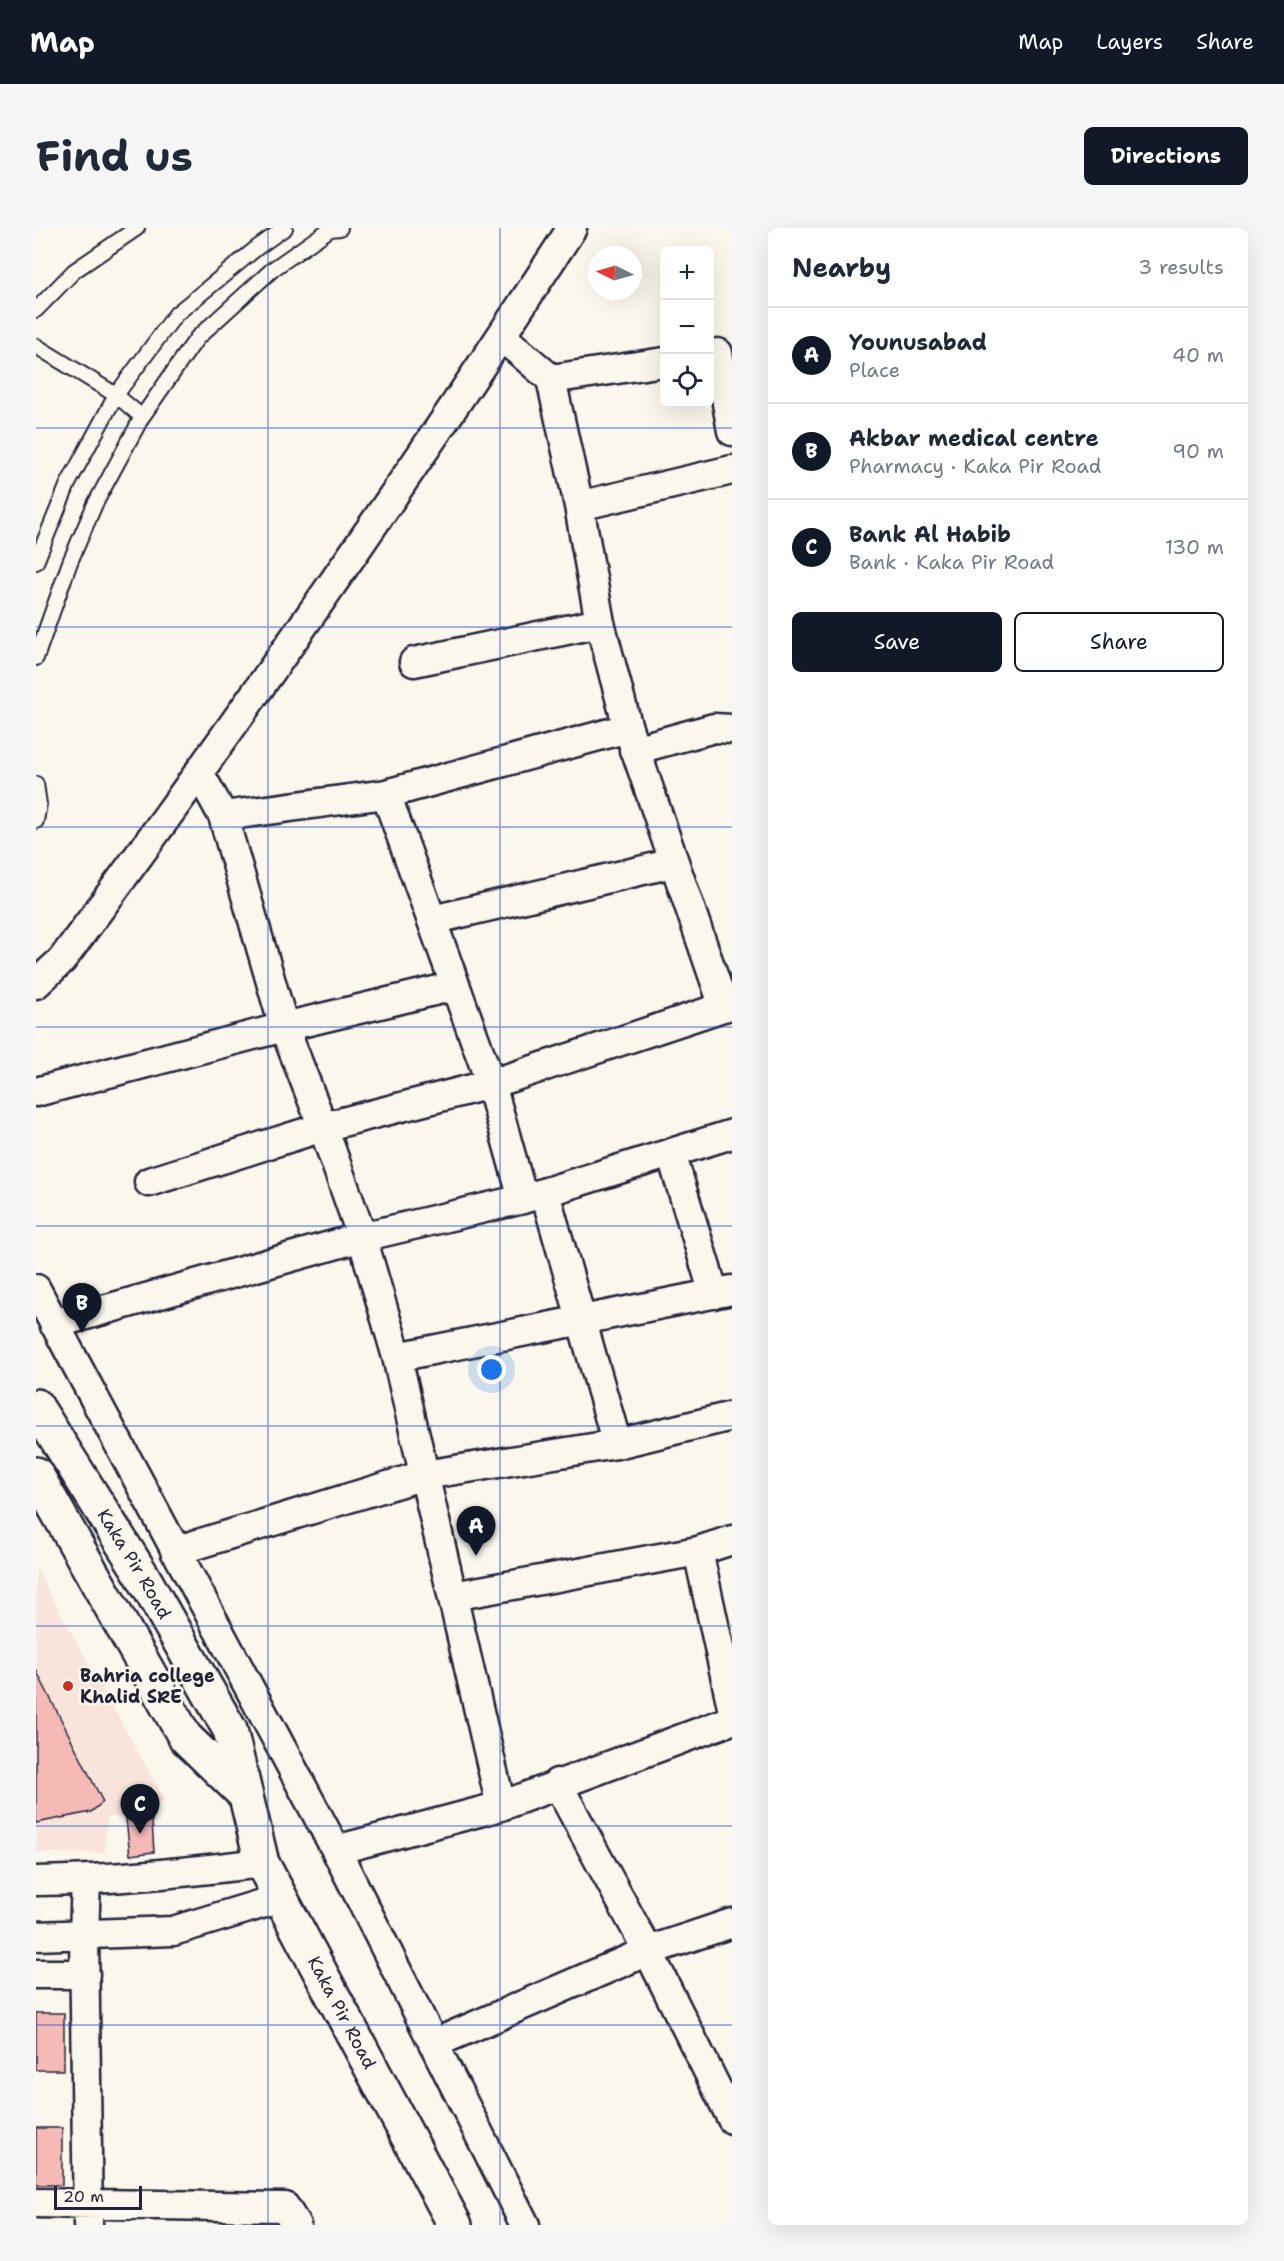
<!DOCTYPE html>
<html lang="en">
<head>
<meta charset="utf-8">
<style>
	:root { --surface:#fff; --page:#f6f6f7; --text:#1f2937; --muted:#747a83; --line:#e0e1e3; --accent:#111827 }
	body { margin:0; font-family:"Shantell Sans",sans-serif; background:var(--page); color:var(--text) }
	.controls { position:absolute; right:18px; top:18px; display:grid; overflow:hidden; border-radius:9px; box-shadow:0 6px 24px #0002 }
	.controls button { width:54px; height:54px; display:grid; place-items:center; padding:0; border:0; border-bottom:2px solid var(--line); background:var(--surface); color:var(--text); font:30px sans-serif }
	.compass { position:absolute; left:552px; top:18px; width:54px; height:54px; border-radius:50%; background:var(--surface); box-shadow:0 6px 24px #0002; rotate:275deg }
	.scale { position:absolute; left:18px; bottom:15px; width:88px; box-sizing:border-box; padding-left:6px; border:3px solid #22223b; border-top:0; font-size:16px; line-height:21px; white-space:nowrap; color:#22223b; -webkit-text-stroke:4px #fbf7ec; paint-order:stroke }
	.you { position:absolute; left:456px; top:1142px; width:21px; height:21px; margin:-15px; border:4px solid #fff; border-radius:50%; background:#1a73e8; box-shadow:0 0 0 9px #1a73e833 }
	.badge { display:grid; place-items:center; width:39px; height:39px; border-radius:50%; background:var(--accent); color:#fff; font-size:20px; font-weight:700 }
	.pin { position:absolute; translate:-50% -50px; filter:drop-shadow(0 2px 3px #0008) }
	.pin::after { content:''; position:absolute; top:32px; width:21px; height:18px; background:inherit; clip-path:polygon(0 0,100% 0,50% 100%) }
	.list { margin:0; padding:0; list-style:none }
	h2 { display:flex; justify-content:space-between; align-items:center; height:78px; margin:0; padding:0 24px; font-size:26px }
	h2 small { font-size:20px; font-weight:400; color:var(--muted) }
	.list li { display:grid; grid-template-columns:39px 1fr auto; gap:18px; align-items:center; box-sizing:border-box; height:96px; padding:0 24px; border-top:2px solid var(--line) }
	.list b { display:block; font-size:22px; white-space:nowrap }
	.list p { margin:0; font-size:20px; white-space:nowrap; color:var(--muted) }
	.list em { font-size:20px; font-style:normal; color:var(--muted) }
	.actions { display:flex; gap:12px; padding:18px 24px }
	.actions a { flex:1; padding:14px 0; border:2px solid var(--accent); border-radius:9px; text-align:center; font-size:21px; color:var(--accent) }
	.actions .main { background:var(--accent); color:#fff }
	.icon { flex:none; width:33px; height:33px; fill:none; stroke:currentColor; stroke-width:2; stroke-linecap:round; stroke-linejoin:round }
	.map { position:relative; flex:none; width:696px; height:1997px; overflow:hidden; border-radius:9px }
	header { display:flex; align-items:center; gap:36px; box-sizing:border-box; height:84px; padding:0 30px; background:var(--accent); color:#fff }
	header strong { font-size:28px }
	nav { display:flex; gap:33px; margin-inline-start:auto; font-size:21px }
	.intro { display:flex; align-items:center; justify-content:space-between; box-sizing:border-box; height:144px; padding:0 36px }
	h1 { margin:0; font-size:42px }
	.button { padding:15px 27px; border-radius:9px; background:var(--accent); color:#fff; font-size:21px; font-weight:700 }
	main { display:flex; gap:36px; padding:0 36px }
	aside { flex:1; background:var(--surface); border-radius:9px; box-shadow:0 6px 24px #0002 }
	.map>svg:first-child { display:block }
</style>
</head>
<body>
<header>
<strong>Map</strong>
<nav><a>Map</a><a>Layers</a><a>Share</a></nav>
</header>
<div class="intro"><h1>Find us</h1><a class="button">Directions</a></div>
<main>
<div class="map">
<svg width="696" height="1997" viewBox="0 0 696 1997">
	<rect width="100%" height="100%" fill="#fbf7ec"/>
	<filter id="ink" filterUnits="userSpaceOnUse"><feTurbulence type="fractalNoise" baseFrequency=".0167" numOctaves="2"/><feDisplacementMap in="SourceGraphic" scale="12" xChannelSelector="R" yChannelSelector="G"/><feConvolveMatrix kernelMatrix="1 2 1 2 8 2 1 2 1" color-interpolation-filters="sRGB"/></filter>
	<g filter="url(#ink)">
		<!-- built -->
		<path fill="#f9e4dc" d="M0,1341L130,1574L90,1582V1589H71L69,1625H0Z"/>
		<!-- building -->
		<path fill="#f5b9b6" stroke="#22223b" stroke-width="1.5" d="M0,1442L67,1574L55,1584L0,1595Z
			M115,1578L118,1624L94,1627L89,1582Z
			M0,1785H28V1842H0Z
			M0,1900H26V1957H0Z"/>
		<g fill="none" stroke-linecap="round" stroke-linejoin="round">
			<defs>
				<path id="service" d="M0,82L38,43L101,0
					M0,118L80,167L106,189
					M0,334L32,256L80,167L140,86L222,19L249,0
					M0,430L34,334L59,276L106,189L161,110L237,41L294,1L304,0
					M0,556L3,576L0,593"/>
				<path id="minor" d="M466,109L515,151L543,278L564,395L592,500L688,779
					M682,125L696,203
					M515,151L628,134
					M543,278L696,242
					M378,434L564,395
					M598,522L678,500L696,501
					M164,546L187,588L248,799L287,899L326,1009L361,1129L465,1578
					M350,566L455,856L487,971
					M187,588L350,566L592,500
					M396,692L637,635
					M0,756L26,732C203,493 374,249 536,0
					M0,864L248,799L419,758
					M635,925L678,1066
					M113,954L287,899L455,856L696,776
					M509,965L581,1216
					M0,1061L300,1622L489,1997
					M18,1096L326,1009L487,971L696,906
					M361,1129L696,1062
					M139,1323L388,1247L581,1216L696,1188
					M662,1323L696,1479
					M417,1368L662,1323L696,1312
					M521,1555L612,1723L696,1891
					M300,1622L465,1578L696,1492
					M50,1652L48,1707L52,1997
					M0,1653C76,1652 151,1644 226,1635
					M0,1708L137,1703L245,1670
					M0,1746H49
					M397,1816L612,1723L696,1695
					M0,1975L249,1979L260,1997"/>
				<g id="primary">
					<path id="s1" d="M0,1178L106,1347L194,1502L226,1635L419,1997"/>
					<path d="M0,1246L149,1509L209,1567"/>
				</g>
			</defs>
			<!-- service casing -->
			<use href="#service" stroke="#22223b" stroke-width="18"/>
			<!-- minor casing -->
			<use href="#minor" stroke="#22223b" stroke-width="33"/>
			<!-- primary casing -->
			<use href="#primary" stroke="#22223b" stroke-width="38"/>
			<!-- service -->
			<use href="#service" stroke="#fbf7ec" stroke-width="14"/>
			<!-- minor -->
			<use href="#minor" stroke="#fbf7ec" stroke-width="28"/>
			<!-- primary -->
			<use href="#primary" stroke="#fbf7ec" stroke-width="33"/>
		</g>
	</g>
	<!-- grid -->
	<path fill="none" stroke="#1d4ed8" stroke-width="1.5" stroke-opacity="0.55" d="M232,0V1997M464,0V1997M0,200H696M0,399H696M0,599H696M0,799H696M0,998H696M0,1198H696M0,1398H696M0,1598H696M0,1797H696"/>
	<!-- markers -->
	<circle fill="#c8321e" stroke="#fbf7ec" stroke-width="2" cx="32" cy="1458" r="6"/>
	<g text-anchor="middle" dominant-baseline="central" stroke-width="5" stroke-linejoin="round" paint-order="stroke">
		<!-- street labels -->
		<g font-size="18" fill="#22223b" stroke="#fbf7ec">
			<text stroke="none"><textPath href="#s1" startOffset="186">Kaka Pir Road</textPath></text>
			<text stroke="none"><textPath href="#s1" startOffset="684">Kaka Pir Road</textPath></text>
		</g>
		<!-- poi labels -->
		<g font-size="18" font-weight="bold" fill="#22223b" stroke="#fbf7ec" text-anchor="start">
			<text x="44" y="1448">Bahria college<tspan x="44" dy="21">Khalid SRE</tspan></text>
		</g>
	</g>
</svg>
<div class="controls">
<button>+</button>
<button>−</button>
<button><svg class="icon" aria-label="locate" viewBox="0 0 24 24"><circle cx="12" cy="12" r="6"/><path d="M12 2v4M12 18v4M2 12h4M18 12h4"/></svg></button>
</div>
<svg class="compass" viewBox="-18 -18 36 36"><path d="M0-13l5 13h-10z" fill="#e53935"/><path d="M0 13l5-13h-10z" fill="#747a83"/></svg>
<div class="scale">20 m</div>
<div class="you"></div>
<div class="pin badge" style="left:440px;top:1328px">A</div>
<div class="pin badge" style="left:46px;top:1105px">B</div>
<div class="pin badge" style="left:104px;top:1606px">C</div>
</div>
<aside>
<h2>Nearby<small>3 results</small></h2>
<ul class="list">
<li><span class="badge">A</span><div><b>Younusabad</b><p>Place</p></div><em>40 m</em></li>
<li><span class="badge">B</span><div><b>Akbar medical centre</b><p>Pharmacy · Kaka Pir Road</p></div><em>90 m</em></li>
<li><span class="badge">C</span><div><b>Bank Al Habib</b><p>Bank · Kaka Pir Road</p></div><em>130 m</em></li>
</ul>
<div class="actions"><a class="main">Save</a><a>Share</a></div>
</aside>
</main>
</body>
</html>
